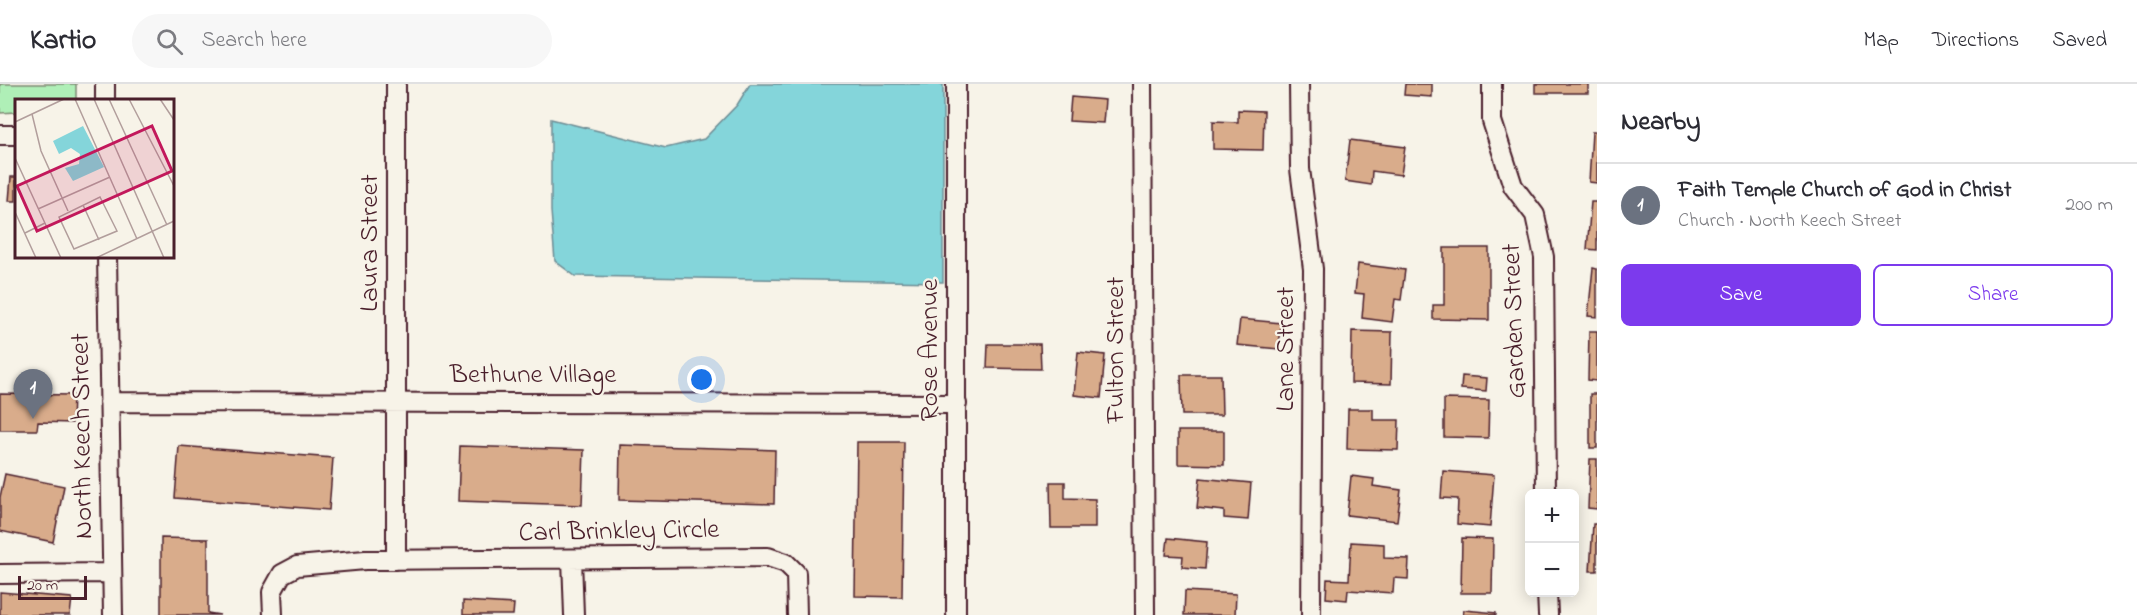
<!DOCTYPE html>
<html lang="en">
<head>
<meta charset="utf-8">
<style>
	:root { --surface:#fff; --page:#f7f7f7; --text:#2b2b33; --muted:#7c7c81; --line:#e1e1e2; --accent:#7c3aed }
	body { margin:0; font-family:"Indie Flower",sans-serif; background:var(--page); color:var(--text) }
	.controls { position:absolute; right:18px; bottom:18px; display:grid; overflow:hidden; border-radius:9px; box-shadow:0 3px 15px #0003 }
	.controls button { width:54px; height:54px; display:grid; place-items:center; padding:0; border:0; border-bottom:2px solid var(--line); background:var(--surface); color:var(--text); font:30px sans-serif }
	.scale { position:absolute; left:18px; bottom:15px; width:69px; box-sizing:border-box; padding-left:6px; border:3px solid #4a1f2b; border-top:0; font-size:16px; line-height:21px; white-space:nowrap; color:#4a1f2b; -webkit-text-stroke:4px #f7f3e8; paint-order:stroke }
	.you { position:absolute; left:702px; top:296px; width:21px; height:21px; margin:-15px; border:4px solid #fff; border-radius:50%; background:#1a73e8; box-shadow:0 0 0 9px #1a73e833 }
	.badge { display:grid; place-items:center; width:39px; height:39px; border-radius:50%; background:var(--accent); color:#fff; font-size:20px; font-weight:700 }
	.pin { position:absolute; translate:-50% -50px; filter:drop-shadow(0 2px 3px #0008) }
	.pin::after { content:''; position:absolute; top:32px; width:21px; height:18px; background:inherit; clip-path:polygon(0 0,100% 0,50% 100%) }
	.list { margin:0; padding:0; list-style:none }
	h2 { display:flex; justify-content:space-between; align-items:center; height:78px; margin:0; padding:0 24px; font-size:26px }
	h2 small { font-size:20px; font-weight:400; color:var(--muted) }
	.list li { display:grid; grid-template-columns:39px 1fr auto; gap:18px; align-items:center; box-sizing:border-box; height:84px; padding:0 24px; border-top:2px solid var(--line) }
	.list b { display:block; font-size:22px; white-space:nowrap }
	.list p { margin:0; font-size:20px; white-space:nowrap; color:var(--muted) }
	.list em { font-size:20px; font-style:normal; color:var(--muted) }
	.actions { display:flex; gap:12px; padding:18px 24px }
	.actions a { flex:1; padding:14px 0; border:2px solid var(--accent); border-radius:9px; text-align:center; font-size:21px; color:var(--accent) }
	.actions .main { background:var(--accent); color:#fff }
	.icon { flex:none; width:33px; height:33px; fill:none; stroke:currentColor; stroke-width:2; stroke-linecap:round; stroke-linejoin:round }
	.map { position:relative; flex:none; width:1597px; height:531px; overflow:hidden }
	header { display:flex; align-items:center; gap:36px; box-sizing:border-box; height:84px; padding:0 30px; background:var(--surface); border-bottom:2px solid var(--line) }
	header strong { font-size:28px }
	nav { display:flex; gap:33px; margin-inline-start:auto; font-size:21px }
	.search { width:420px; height:54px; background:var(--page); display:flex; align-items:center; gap:15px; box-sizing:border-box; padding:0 21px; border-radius:33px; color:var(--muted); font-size:22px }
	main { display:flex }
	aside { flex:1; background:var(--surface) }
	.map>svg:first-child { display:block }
</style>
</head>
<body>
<header>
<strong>Kartio</strong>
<div class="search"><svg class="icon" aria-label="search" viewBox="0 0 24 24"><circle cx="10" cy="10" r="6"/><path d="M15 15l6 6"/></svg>Search here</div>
<nav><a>Map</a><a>Directions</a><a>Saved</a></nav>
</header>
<main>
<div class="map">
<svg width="1597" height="531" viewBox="0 0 1597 531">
	<rect width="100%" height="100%" fill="#f7f3e8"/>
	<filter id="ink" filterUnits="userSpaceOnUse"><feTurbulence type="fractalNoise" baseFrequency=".0167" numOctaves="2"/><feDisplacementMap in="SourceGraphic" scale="12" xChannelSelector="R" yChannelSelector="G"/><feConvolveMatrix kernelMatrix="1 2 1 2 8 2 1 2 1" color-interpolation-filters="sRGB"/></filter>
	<g filter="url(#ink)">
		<!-- green -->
		<path fill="#afefb7" stroke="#7c8771" stroke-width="1.5" d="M0,0H76V16H16V28L0,29Z"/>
		<!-- water -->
		<path fill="#84d5da" stroke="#6d8c94" stroke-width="1.5" d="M750,0H943V198L575,192L555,177L551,127V35L666,64L704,55L737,21Z"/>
		<!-- building -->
		<path fill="#d9ac8b" stroke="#4a1f2b" stroke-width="1.5" d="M1405,0H1432V13L1404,11Z
			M1535,0H1588V9H1535Z
			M1071,13L1105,16L1103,39L1069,37Z
			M1238,26L1264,27L1263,66L1213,65V37L1238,38Z
			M1592,48H1597V99L1589,98Z
			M1350,56L1405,63L1401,91L1372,87L1371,101L1345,97Z
			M11,93H16V117H9Z
			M1591,118H1597V166L1587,165Z
			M1444,164H1489V236L1433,235V221H1444Z
			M1358,180L1405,186L1401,216L1395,215L1392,238L1362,234L1364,210L1355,209Z
			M1593,184L1597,185V233L1588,232Z
			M1240,235L1281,239L1279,265L1237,261Z
			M1352,247L1392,248L1391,300L1351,299Z
			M1589,247H1597V297L1588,296Z
			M988,260H1040L1041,285L987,284Z
			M1078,268L1105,271L1101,314L1074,311Z
			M1181,291H1221L1222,331H1182Z
			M1462,292L1487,294L1486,307L1461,305Z
			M0,310L73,311L72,339L38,338L37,346H0Z
			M1590,310H1597V364H1590Z
			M1444,315L1489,316L1488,354L1444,353Z
			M1348,325H1373V336H1399L1398,366L1347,365Z
			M1178,347H1224V381L1178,380Z
			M857,358H904L902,513L855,512Z
			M620,361L775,366L774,420L619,416Z
			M179,362L333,374L329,426L175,414Z
			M460,362L584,366L582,421L458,417Z
			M1590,375H1597V425L1588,424Z
			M1443,387L1494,391L1490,443L1457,440L1458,415L1441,414Z
			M5,390L64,402L53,458L0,447V413Z
			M1351,392L1374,395L1373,402L1401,406L1397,437L1347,431Z
			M1200,394L1251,399L1248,436L1224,434V427L1197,424Z
			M1050,398H1065V414L1095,415V444H1051Z
			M1593,440H1597V487H1590Z
			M161,454L208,455V529L220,531H161Z
			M1168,454L1207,458L1205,485L1182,483L1183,472L1166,471Z
			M1462,454L1493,455L1492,509H1461Z
			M1351,458L1384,460V474L1409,475L1408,495L1394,494L1393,509L1348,506L1347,516L1326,514L1327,495L1349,496Z
			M1185,507L1236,510L1235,531H1184Z
			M0,508L72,514L70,531H0Z
			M463,517L514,520L513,531H463Z
			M1464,526L1496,529V531H1463Z"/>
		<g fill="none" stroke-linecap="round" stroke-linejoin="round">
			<defs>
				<path id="minor" d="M105,0V16
					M396,0V476
					M1142,0L1145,531
					M1299,0L1300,85L1313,185L1311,531
					M1492,0V37L1513,102L1535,131L1544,173L1546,410
					M0,51H16
					M107,172L113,531
					M109,318L957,320
					M572,475L574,531
					M0,490L112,489
					M1547,508L1548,531
					M273,531L272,508L282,490L297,482L365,476L768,473L786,479L796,489L797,531
					M956,531V0"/>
			</defs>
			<!-- minor casing -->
			<use href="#minor" stroke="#4a1f2b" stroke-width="22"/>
			<!-- minor -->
			<use href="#minor" stroke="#f7f3e8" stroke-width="18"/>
		</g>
	</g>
	<g text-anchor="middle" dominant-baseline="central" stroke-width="4.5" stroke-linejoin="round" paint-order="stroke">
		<!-- street labels -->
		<g font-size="27" fill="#4a1f2b" stroke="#f7f3e8">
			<text transform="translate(370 159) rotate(-90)">Laura Street</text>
			<text transform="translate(1515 237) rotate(-92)">Garden Street</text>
			<text transform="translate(1286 265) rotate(-90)">Lane Street</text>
			<text transform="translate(930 266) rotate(-90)">Rose Avenue</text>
			<text transform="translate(1116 266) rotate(-90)">Fulton Street</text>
			<text x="533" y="291">Bethune Village</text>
			<text transform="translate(83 352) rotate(-91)">North Keech Street</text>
			<text transform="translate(619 448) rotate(-1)">Carl Brinkley Circle</text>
		</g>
	</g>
	<!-- overview -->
	<g transform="translate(15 15)">
		<rect width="159" height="159" fill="#f7f3e8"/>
		<path d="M68,27L89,68L58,82L50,69L64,65L65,55L56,49L44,55L38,42Z" fill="#84d5da"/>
		<path fill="none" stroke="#b29e9c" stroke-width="1.5" d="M60,0L122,140M79,0L149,159M94,0L152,126M114,0L159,87M145,0L159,21M17,15L26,52L53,112M0,23L49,0M0,59L46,159M85,98L102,132L59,150L44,118ZM68,106L84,141M23,110L95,78M0,113L21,159M10,134L30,124M81,159L159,122"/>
		<path fill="#c2185b" fill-opacity="0.15" stroke="#c2185b" stroke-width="3" d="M137,27L157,72L22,132L2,87Z"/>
		<rect width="159" height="159" fill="none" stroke="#4a1f2b" stroke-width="3"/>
	</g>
</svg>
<div class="controls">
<button>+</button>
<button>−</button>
</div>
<div class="scale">20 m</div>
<div class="you"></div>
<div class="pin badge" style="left:33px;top:335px;background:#6b7280">1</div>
</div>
<aside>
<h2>Nearby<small></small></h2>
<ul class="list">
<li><span class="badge" style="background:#6b7280">1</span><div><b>Faith Temple Church of God in Christ</b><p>Church · North Keech Street</p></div><em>200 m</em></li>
</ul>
<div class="actions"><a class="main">Save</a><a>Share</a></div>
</aside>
</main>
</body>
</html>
